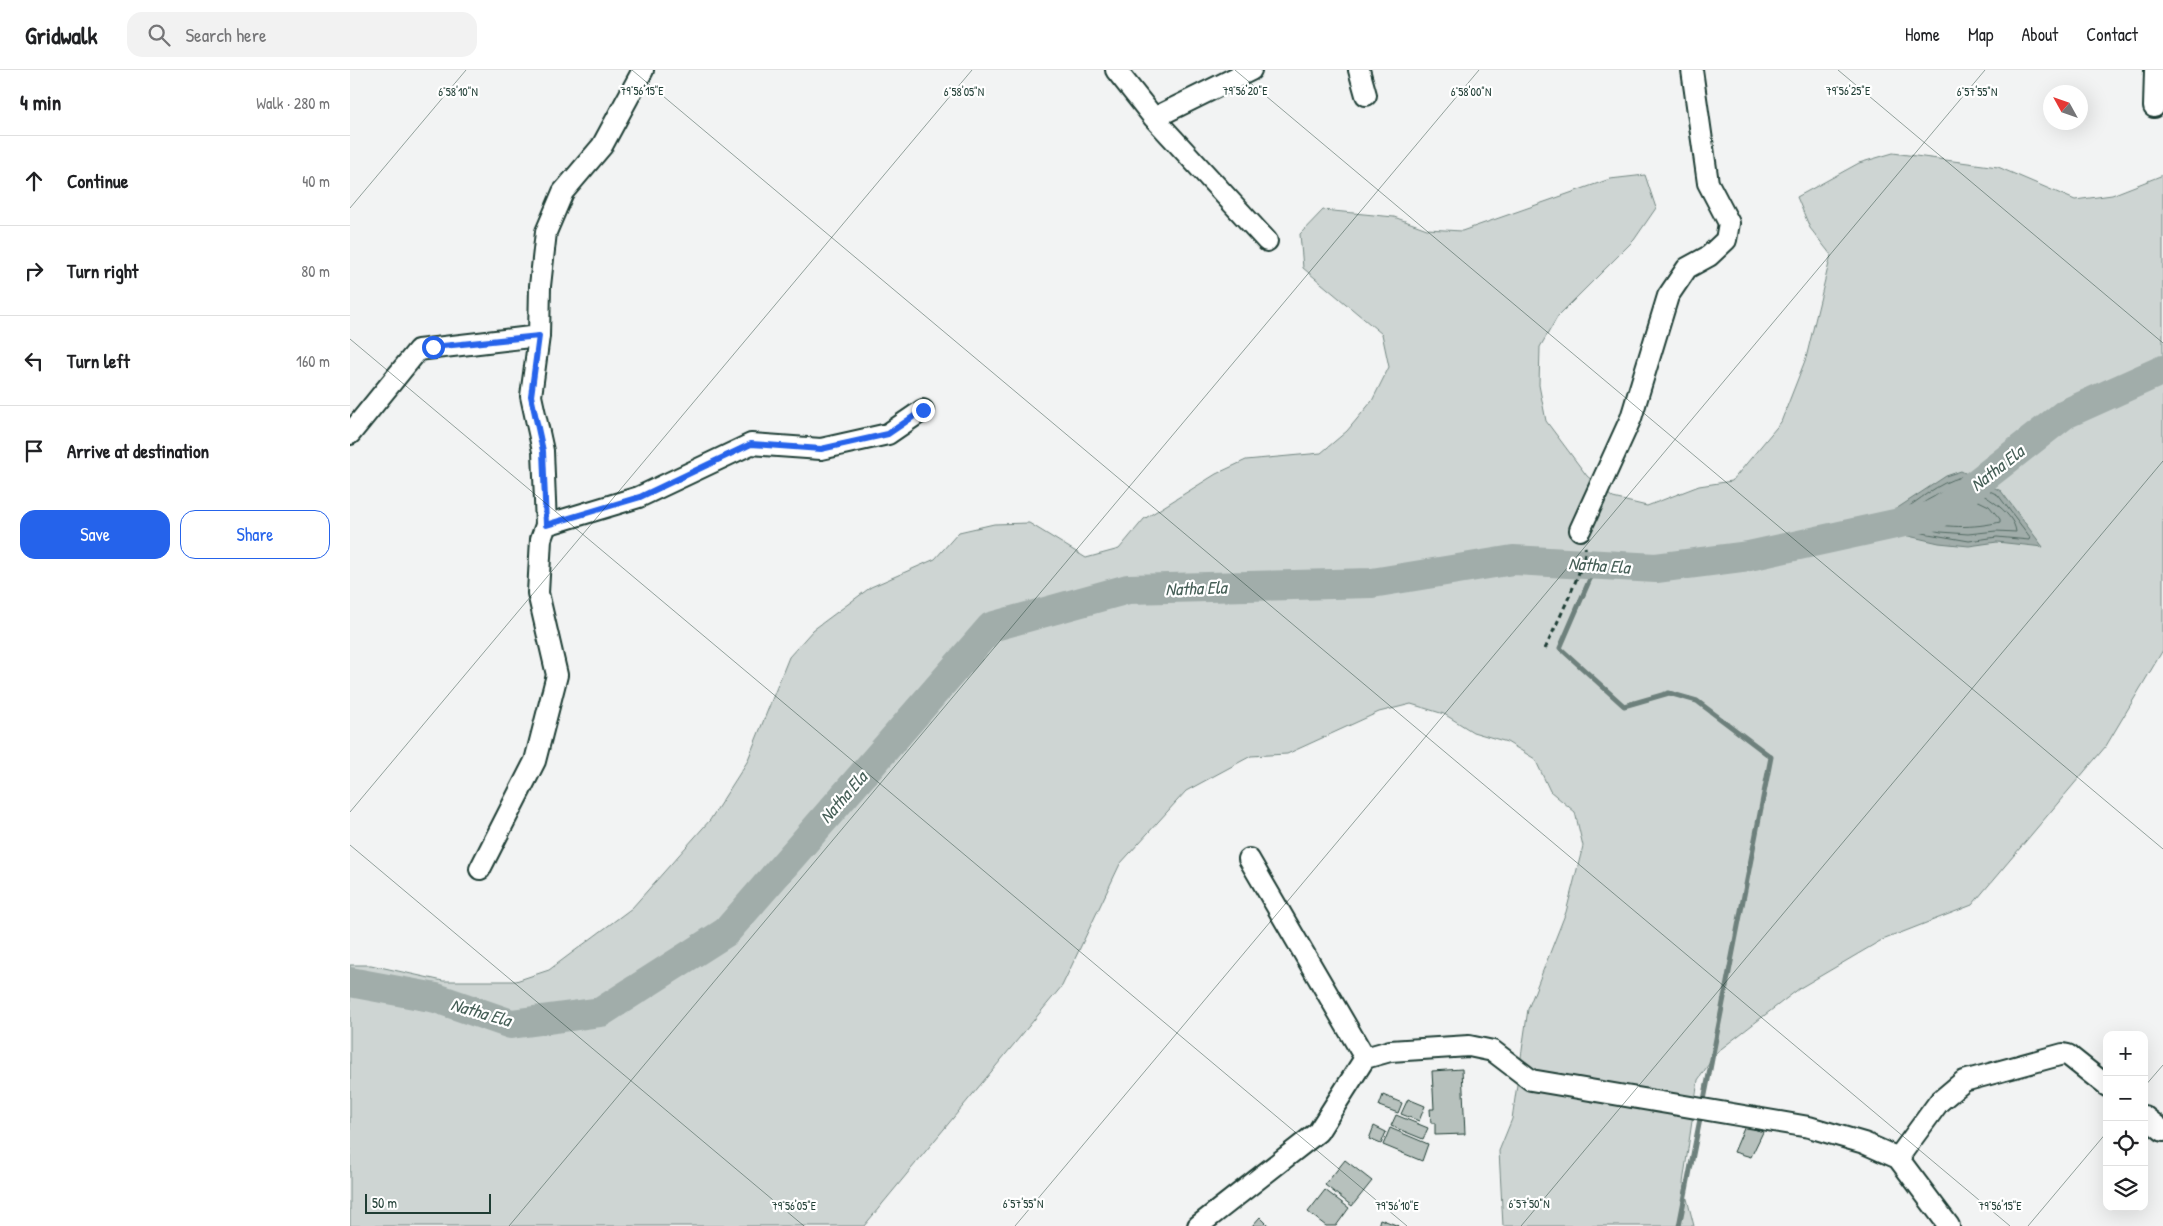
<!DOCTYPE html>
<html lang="en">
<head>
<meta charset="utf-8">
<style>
	:root { --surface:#fff; --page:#f2f2f2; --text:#202124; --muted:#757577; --line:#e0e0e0; --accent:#2563eb }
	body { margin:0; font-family:"Patrick Hand",sans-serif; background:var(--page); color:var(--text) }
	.controls { position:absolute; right:15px; bottom:15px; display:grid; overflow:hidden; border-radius:10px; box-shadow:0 5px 20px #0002 }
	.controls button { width:45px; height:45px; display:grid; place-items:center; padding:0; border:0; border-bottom:1px solid var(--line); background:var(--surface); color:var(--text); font:25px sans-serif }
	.compass { position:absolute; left:1693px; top:15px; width:45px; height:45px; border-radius:50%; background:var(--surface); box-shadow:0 5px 20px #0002; rotate:310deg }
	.scale { position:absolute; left:15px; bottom:12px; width:126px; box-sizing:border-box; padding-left:5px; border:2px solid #1f3d34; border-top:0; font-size:14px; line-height:18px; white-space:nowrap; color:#1f3d34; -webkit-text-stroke:4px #fff; paint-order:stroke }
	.stop { position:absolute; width:15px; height:15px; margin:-11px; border:4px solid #2563eb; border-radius:50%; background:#fff }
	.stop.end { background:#2563eb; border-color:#fff; box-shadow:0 1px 5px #0008 }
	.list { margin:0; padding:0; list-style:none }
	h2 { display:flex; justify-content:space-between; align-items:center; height:65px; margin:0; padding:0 20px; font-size:21px }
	h2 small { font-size:16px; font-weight:400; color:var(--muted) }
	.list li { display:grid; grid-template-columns:32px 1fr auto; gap:15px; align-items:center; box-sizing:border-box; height:90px; padding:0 20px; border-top:1px solid var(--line) }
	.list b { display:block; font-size:19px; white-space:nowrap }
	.list em { font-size:16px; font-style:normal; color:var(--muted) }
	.actions { display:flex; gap:10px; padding:15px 20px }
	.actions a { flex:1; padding:11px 0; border:1px solid var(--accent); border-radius:15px; text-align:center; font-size:18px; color:var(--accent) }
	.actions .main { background:var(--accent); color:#fff }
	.icon { flex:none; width:28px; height:28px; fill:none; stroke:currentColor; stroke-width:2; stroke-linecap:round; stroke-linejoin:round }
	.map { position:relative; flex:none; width:1813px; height:1156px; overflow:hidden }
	header { display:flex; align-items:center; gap:30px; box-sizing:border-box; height:70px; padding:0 25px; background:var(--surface); border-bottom:1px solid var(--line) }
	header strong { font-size:24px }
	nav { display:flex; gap:28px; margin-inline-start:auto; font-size:18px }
	.search { width:350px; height:45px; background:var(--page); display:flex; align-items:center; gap:12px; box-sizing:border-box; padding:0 18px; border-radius:15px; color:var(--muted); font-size:19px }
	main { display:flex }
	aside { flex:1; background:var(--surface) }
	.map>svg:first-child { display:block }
</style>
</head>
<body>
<header>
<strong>Gridwalk</strong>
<div class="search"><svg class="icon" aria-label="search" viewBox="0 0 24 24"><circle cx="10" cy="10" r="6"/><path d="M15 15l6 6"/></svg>Search here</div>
<nav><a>Home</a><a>Map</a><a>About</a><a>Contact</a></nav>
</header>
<main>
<aside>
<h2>4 min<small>Walk · 280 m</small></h2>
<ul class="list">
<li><svg class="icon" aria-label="ahead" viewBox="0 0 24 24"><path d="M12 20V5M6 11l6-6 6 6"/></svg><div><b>Continue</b></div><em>40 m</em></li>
<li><svg class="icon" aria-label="right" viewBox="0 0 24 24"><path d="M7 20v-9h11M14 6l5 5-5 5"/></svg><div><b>Turn right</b></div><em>80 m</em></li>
<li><svg class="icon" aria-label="left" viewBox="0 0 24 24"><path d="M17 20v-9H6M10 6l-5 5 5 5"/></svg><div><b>Turn left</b></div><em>160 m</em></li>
<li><svg class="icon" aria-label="arrive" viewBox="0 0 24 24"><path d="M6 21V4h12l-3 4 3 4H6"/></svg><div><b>Arrive at destination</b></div></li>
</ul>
<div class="actions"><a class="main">Save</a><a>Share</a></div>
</aside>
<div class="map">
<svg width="1813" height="1156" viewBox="0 0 1813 1156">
	<rect width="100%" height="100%" fill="#f2f3f3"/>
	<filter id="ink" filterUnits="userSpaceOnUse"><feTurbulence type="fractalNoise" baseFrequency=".02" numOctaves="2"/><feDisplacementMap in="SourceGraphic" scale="10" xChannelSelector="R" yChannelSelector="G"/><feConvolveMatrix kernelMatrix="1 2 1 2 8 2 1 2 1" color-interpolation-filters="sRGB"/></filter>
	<g filter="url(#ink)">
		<!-- green -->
		<path fill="#ced5d3" stroke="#768984" d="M1543,83L1648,97L1725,130L1762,125L1813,105V580L1756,676L1622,835L1530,871L1450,918L1367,982L1348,1010L1333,1113L1344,1156H1153L1149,1081L1162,1049L1178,939L1216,842L1233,776L1225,742L1200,721L1185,689L1157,672L1123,662L1094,644L1061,634L1029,642L937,684L901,686L836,721L770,794L712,916L514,1156H0V895H21L93,911H166L199,900L282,838L360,750L397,692L439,587L463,560L521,517L585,489L609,462L644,454L679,453L736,488L769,479L794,449L866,404L896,390L971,383L997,361L1022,331L1039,297L1032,264L953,198L950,164L973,140L1044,147L1077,159L1112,161L1260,109L1295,105L1306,138L1284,170L1208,246L1190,277L1189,315L1196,351L1237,406L1263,428L1297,436L1349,416L1382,411L1431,352L1456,288L1481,185L1460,158L1447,127L1509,93Z"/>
		<!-- water -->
		<path fill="#a1adaa" stroke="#6d807b" d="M1611,401L1651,421L1693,477L1647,472L1619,476L1589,473L1554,465L1529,464L1513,454L1546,439L1596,406Z"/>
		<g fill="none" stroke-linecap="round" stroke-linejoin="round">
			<!-- shore -->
			<path stroke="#536a63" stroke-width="1" d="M1611,407L1648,425L1680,467L1679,470L1647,467L1619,471L1555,460L1531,459L1526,456L1527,453C1534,450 1542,447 1549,443C1570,430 1587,413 1611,407Z
				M1610,413C1628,421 1664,440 1666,462L1646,461L1618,464L1591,462L1549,453L1550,450L1576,431Z
				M1610,422L1639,436L1650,449V452C1625,458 1592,459 1568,449L1569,445Z"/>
			<!-- stream -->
			<path stroke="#6d807b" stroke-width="5" d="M1246,495L1210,578L1274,636L1319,623L1347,631L1421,687L1353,1035
				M1329,1156L1351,1044"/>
			<!-- river -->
			<path stroke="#a1adaa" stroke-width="30" d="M0,912L86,928L161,954L251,942L376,862L641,557L778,519L1022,513L1163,490L1306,498L1399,486L1586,445L1715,344L1813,300"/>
		</g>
		<!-- building -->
		<path fill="#b7c1bd" stroke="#1f3d34" d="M1112,999L1115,1064L1085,1065V1053H1081L1080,1039H1084L1082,1001Z
			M1033,1025L1052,1033L1048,1043L1029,1036Z
			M1058,1029L1075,1036L1069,1051L1051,1044Z
			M1046,1045L1078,1058L1073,1069L1041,1056Z
			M1024,1056L1036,1062L1031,1074L1019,1069Z
			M1395,1056L1413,1062L1401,1087L1384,1082Z
			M1040,1058L1078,1074L1072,1091L1033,1075Z
			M995,1090L1022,1111L1002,1136L975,1115Z
			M975,1120L999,1138L986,1156H976L958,1142Z
			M910,1147L919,1156H902Z
			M1030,1149L1049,1156H1028Z"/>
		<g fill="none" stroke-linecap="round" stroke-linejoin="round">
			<defs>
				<path id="minor" d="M766,0L804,48L917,171
					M1009,0L1016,25
					M1804,37L1805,0
					M804,48L901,0
					M0,364L68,280L189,266
					M196,455L289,427L401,374L471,379L538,364L573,340
					M1230,460L1281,348L1318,226L1337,198L1359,186L1376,170L1379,153L1358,113L1342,0
					M899,789L1015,988
					M130,799L185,691L207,605L188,523L191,469L196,455L193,381L181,326L189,266L190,216L196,162L213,122L252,76L293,0
					M1794,1046L1813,1061
					M1548,1088L1589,1032L1614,1011L1713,984L1718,985L1757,1016
					M848,1156L968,1062L1015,988L1040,981L1119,976L1143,981L1181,1010L1459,1057L1514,1073L1548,1088L1599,1156"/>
			</defs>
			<!-- minor casing -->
			<use href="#minor" stroke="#1f3d34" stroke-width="24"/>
			<!-- path -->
			<path stroke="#1f3d34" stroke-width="3" stroke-dasharray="5 4" stroke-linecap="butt" d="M1195,579C1202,563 1239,489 1235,477"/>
			<!-- minor -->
			<use href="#minor" stroke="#fff" stroke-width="20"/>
		</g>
	</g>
	<g fill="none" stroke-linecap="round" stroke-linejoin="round" filter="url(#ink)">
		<!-- route -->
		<path stroke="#2563eb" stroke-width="6" d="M83,277L189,266L181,326L193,381L196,455L290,427L401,374L471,379L538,364L573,340"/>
	</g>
	<!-- ticks -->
	<path fill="none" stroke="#1f3d34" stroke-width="1" stroke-opacity="0.45" d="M282,0L1660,1156M885,0L1813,779M1488,0L1813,273M0,138L116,0M0,269L1057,1156M0,742L622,0M0,775L454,1156M1794,1017L1813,995M159,1156L1129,0M665,1156L1635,0M1171,1156L1813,391M1678,1156L1757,1062"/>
	<g text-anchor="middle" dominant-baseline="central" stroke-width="4.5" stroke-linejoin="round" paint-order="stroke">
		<!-- water labels -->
		<g font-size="18" font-style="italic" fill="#465f57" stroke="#fff">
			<text transform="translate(1647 398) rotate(-38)">Natha Ela</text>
			<text transform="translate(1249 495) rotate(4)">Natha Ela</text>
			<text transform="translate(846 518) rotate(-2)">Natha Ela</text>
			<text transform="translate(493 727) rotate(-49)">Natha Ela</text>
			<text transform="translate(131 942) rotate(16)">Natha Ela</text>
		</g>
	</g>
	<g font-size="12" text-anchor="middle" fill="#1f3d34" stroke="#fff" stroke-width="4.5" stroke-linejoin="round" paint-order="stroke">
		<text x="1498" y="25">79°56'25"E</text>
		<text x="292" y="25">79°56'15"E</text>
		<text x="895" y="25">79°56'20"E</text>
		<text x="108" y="26">6°58'10"N</text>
		<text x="614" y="26">6°58'05"N</text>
		<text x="1121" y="26">6°58'00"N</text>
		<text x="1627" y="26">6°57'55"N</text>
		<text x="673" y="1138">6°57'55"N</text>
		<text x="1179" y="1138">6°57'50"N</text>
		<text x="444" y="1140">79°56'05"E</text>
		<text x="1047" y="1140">79°56'10"E</text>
		<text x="1650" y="1140">79°56'15"E</text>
	</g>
</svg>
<div class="controls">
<button>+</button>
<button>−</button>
<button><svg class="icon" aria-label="locate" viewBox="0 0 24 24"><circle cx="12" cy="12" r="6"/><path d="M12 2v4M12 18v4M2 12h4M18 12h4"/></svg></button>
<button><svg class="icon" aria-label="layers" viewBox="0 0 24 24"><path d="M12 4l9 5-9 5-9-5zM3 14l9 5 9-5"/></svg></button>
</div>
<svg class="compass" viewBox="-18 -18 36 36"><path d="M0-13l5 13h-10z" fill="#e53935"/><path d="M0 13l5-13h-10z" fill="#757577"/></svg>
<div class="scale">50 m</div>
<div class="stop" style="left:83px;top:277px"></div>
<div class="stop end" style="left:573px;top:340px"></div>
</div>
</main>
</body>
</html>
